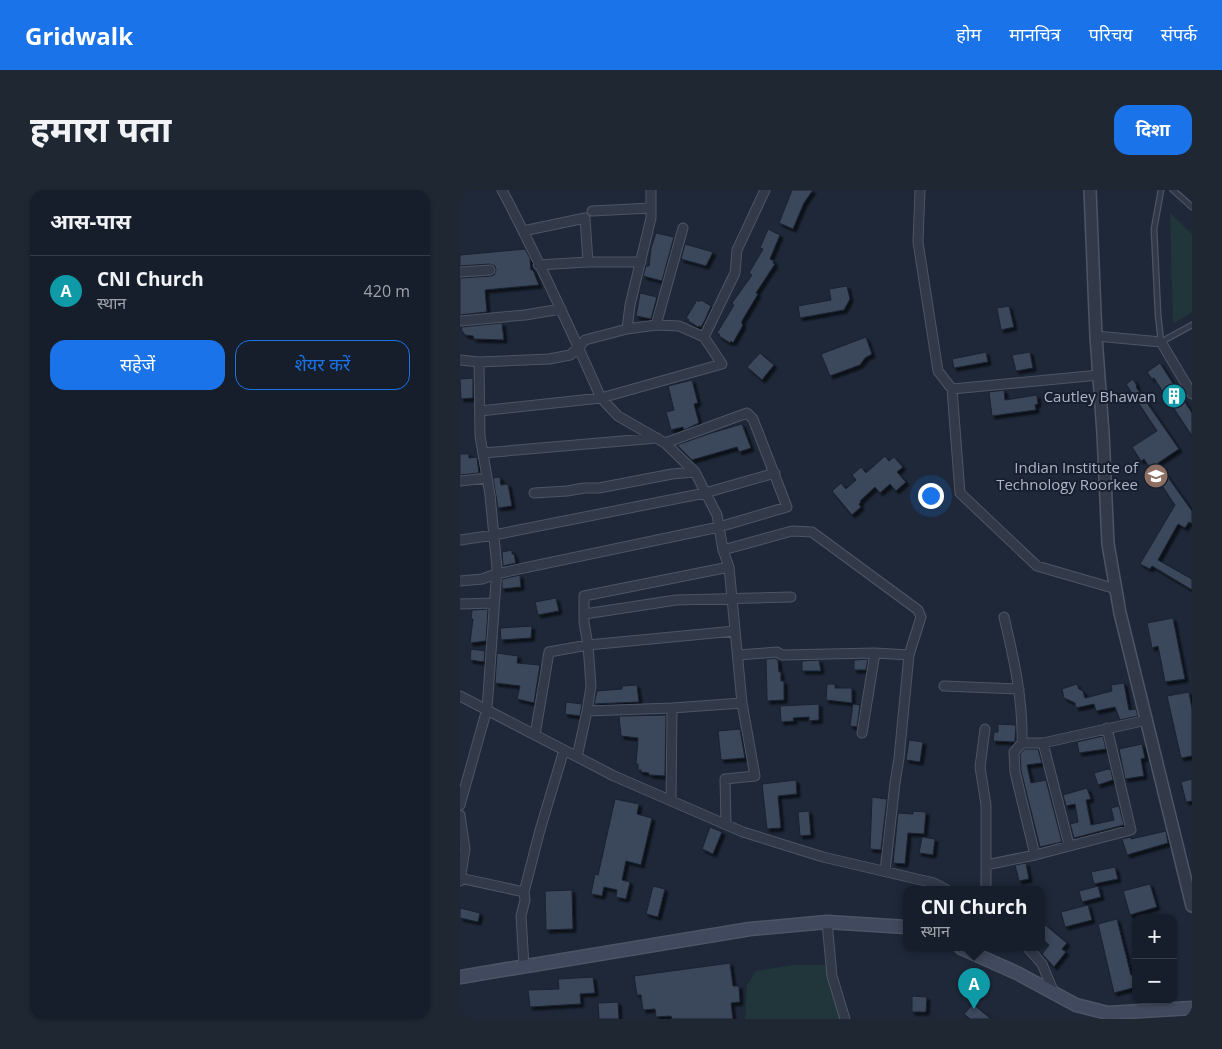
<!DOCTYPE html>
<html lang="hi">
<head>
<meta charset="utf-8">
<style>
	:root { --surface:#161e2b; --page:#1f2733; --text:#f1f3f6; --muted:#9ea2a9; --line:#353c47; --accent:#1a73e8 }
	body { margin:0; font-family:"Open Sans","Noto Sans Devanagari",sans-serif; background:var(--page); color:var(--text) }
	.controls { position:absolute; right:15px; bottom:15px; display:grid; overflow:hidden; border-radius:10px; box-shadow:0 1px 4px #0004 }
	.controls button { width:45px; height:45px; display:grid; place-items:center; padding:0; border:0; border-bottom:1px solid var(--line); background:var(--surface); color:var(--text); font:25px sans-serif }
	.you { position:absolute; left:470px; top:305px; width:18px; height:18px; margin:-12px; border:4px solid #fff; border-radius:50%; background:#1a73e8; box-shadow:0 0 0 8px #1a73e833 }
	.badge { display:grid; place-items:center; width:32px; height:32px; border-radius:50%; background:var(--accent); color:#fff; font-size:16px; font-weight:700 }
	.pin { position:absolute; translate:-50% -41px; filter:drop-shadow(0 1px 2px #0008) }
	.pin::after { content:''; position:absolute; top:26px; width:18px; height:15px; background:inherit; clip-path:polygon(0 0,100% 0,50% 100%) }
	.popup { position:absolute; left:443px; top:696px; width:142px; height:65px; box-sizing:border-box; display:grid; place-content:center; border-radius:10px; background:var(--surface); filter:drop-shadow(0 1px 4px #0005); font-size:16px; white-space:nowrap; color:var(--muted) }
	.popup b { font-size:19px; color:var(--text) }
	.popup::after { content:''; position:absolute; left:50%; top:100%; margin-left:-10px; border:10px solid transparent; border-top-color:var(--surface) }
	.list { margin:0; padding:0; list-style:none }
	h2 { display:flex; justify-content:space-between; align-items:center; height:65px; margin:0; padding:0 20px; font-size:21px }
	h2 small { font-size:16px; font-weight:400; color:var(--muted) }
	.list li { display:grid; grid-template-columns:32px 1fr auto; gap:15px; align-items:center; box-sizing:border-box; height:70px; padding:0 20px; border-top:1px solid var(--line) }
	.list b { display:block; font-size:19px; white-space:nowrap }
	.list p { margin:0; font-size:16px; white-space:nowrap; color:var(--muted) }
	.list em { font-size:16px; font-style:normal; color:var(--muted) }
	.actions { display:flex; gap:10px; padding:15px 20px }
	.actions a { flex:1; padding:11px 0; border:1px solid var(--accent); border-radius:15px; text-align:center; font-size:18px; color:var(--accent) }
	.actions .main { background:var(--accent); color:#fff }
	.map { position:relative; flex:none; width:732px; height:829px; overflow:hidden; border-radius:15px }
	header { display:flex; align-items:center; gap:30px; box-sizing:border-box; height:70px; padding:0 25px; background:var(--accent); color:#fff }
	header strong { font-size:24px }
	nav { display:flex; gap:28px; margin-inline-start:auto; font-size:18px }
	.intro { display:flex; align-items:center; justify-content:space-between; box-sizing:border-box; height:120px; padding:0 30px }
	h1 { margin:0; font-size:35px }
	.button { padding:12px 22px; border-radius:15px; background:var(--accent); color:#fff; font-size:18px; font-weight:700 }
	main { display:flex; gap:30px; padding:0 30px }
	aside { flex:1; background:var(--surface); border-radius:15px; box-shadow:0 1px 4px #0004 }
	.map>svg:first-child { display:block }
</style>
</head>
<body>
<header>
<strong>Gridwalk</strong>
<nav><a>होम</a><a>मानचित्र</a><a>परिचय</a><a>संपर्क</a></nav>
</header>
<div class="intro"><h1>हमारा पता</h1><a class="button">दिशा</a></div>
<main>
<aside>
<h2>आस-पास<small></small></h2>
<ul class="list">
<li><span class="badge" style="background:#0f9aa8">A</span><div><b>CNI Church</b><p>स्थान</p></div><em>420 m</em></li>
</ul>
<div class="actions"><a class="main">सहेजें</a><a>शेयर करें</a></div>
</aside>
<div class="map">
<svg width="732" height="829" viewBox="0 0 732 829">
	<defs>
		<filter id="shadow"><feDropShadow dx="3" dy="3" stdDeviation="1" flood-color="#0009"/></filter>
	</defs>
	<rect width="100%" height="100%" fill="#1e2839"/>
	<!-- green -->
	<path fill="#20363a" d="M710,23L732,44V122L713,134Z
		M332,775H370L387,829H285L287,795L296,781Z"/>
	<!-- building -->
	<path fill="#3a465a" stroke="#1a2130" filter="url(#shadow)" d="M332,0H353L344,13L333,39L319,33Z
		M308,39L320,45L310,69L314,71L313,73L315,74L296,103L298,104L282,131V134L283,135L273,153L271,151L270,153L259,146L260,145L257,143L274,115L272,113L292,85L289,83L303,59L300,58Z
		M196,43L214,47L202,91L183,86L186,76H189L191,58Z
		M225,54L253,62L246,76L221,69Z
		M65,59L70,68L71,80H73L79,95L25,100L27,122L0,125V88L31,86L34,85L36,80L35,76L30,74L0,76V65Z
		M387,96L390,109L384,120L340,128L338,116L371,110L369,99Z
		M180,103L197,107L191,129L176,126Z
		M237,110L239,112L241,110L251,116L245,130L241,137L239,136L238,137L228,131L229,130L226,128Z
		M549,116L554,137L541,140L537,118Z
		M42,133L44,150L14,149L13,146L5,145L2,141L1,137Z
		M406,147L412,164L405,168L400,175L370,186L361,164Z
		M526,162L528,172L494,178L492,169Z
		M570,162L573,178L556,181L552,165Z
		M300,163L314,175L302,190L287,177Z
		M700,173L732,223V246L694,188L692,189L687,182Z
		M13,188V208L1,209L0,189Z
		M673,189L677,196L676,197L719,259L698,273L732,321V334L729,332L725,338L718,334L698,370L732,389V400L692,376L690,379L680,374L715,315L684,269L681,271L672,257L697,241L666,194Z
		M232,190L238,213L234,214L239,233L224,240L223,237L211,240L206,222L214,220L208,196Z
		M544,200L545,210L577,205L578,214L575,215L576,220L532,226L529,202Z
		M282,234L291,258L279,262L277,257L232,270L217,255L251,243Z
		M0,264H9V268L17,267L19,283L0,285Z
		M425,266L429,271L434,267L443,277L437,282L446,292L436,301L430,294L420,303L415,297L400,311L401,312L399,314L401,317L392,325L372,301L381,293L386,299L396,290L392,285L401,277L406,283Z
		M40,287L41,295L48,294L52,316L38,318L33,288Z
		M52,360V364H54L56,373L43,376L42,362Z
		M60,385L61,397L42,399V389Z
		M96,408L99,421L78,425L75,412Z
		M28,419L26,451L10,453L13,429H11L12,420Z
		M713,428L725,489L705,492L698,456L692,458L687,433Z
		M72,436L71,448L41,450L40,438Z
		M11,459L25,461L24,472L10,470Z
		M37,463L58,466L57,473L80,475L74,513L57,509L60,496L35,493Z
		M315,468L318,470L319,482H321V491H324V510L307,511L306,469Z
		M408,469L406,480H394V470Z
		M359,470L361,481H342V471Z
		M664,493L669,520L676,519L678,526L660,530L655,517L636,521L634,514L616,518L615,513L604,508L602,499L617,494L619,499L623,501L625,508L652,501L651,495Z
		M367,494H375V498H392V513L366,510Z
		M177,495L179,512L134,514L137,501L162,499V496Z
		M729,502L732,519V566L721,568L707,506Z
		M106,512L122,514L120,526L105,524Z
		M359,514V530L349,531V527L333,528L334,531L321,532L320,516Z
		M393,514L400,515L397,537L390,536Z
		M206,525L205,586L189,585V583L181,582V580H178V574H176L178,548L161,546L159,526Z
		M538,534L556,535L555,552L533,551L534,542H538Z
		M280,539L285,568L261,570L258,541Z
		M643,546L646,559L619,563L617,552Z
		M449,550L463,552L460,572L446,570Z
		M682,554L685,568L681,569L684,586L665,589L659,559Z
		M565,559H578L582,573L567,575L571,593L586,590L602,652L580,657L561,581L560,564Z
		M648,579L651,580L653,590L638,595L634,583Z
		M732,589V611L726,612L721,592Z
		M336,590L337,604L318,606L321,638L307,639L302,594Z
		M627,598L631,609L626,610L631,635L654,630L651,618L659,616L664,635L614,648L610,634L618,632L615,614L606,616L603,605Z
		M412,607L427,609L421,660L410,659Z
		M155,609L179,614L177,624L192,628L181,675L166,671L162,690L170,692L166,709L156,707L157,700L144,697L142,706L131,704L135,684L138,685Z
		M349,621L351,645L340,646L338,622Z
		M453,621L466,622L464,644L448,643L445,674L433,673L438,623L453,624Z
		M250,637L262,642L253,664L242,659Z
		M706,641L708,653L667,665L662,649L671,647V649Z
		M462,647L475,649L473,665L459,663Z
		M566,673L569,689L559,691L555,675Z
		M655,677L658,689L634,694L631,682Z
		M690,694L697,717L670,725L663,701Z
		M193,696L205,699L198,727L186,724Z
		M638,696L641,707L622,712L619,701Z
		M112,700L113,739L86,740L85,701Z
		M628,715L632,730L605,737L601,722Z
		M0,718L20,723L18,732L0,728Z
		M657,729L671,785L676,784V797L654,803L638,734Z
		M584,734L607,753L602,759L606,762L594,777L582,764L589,755L582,749V737Z
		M270,773L273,796H279L280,812L271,813L273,829H212L211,826L196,827L195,819L183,820L181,805H177L174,786Z
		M133,787L135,803L120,804L121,814L70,817L68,800L99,799L98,789Z
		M452,806L467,807L466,822H452Z
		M158,812L159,829H139L138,813Z
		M513,814L531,829H510L504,824Z"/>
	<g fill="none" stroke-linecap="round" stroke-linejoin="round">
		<defs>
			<path id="service" d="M701,0L694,39L698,124L701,152L732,135
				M713,0L732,17"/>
			<path id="minor" d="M460,0L458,52L478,181L492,199L639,185
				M132,21L191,18
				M63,41L125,28L128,72
				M78,75L128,72H181
				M0,82L30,80
				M0,131L65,125L101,119
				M196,135L223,38
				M167,139L170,115L191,28V0
				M636,146L701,152L732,204
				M244,147L275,83L277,60L305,0
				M0,170L19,172L20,246L30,305L37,378L27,519L0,615
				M19,172L89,169L110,165L118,158L125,150L167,139L196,135L219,136L244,147L262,174L141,208C110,138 78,68 42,0
				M492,199L500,303L577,376L656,399
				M20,221L141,208L158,226L205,253L235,282L257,325L263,360L269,377L282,513L295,586L265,589L266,634
				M23,263L197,248
				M0,291L27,288
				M74,303L107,301L124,298H139L212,284L235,282
				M0,350L34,345L245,303L315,283
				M263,360L332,341L352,342L458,420L461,427L449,465L439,568L435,593L425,681
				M0,391L22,389L36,384L259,337L327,317L293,229L287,223L205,253
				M0,414L34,413
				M125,424L216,410L331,407
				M544,427C554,469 563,509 562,553L554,562L555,582L575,665
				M278,465L317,462L322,465L415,463L449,465
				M484,496L559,499
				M0,506L154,586L283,642L363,667L474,693L487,700
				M127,521L131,496L128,455L124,432V406L269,377
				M525,539L520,577L526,615V700
				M402,543L415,463
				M75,545L89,462L128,455L275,441
				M562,553H583L687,530
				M583,553L609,655
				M117,567L127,521L212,518L282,513
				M211,611L212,518
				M0,625L5,659L0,691
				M526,675L575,665L671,640L647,538
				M0,688L64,702
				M367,732L372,786L385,829
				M568,758L582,774L594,803
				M64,776L61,726L65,710L64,702L80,640L104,560"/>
			<path id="tertiary" d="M630,0L636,146L643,243L648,354L660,423L732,716"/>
			<path id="secondary" d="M501,758L559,784L616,815L648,823L732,818
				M0,787L290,739L367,732L446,737"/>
		</defs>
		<!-- service casing -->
		<use href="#service" stroke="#4d5565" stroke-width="7"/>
		<!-- minor casing -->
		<use href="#minor" stroke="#4d5565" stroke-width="11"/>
		<!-- tertiary casing -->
		<use href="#tertiary" stroke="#4d5565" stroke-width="14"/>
		<!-- secondary casing -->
		<use href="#secondary" stroke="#4d5565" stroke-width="15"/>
		<!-- service -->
		<use href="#service" stroke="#323a4a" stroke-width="4.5"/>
		<!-- minor -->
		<use href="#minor" stroke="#323a4a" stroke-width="9"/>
		<!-- tertiary -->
		<use href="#tertiary" stroke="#323a4a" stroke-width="11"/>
		<!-- secondary -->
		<use href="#secondary" stroke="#40495d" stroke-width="12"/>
	</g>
	<!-- icons -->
	<defs>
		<symbol id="building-disc" viewBox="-11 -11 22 22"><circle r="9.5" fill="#0f9aa8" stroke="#181f2e"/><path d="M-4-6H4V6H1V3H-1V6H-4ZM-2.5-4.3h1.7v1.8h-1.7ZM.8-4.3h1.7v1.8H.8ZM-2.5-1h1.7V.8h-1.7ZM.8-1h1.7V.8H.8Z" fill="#fff"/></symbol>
		<symbol id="university-disc" viewBox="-11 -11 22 22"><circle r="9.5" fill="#8d6e63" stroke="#181f2e"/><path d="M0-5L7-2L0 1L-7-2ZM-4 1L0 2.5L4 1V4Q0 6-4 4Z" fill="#fff"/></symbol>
	</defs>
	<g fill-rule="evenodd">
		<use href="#building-disc" x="700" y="192" width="28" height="28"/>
		<use href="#university-disc" x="682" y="272" width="28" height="28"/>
	</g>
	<g text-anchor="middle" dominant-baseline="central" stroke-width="4" stroke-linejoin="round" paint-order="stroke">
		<!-- poi labels -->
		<g font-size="15" fill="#acb5c7" stroke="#181f2e" text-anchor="end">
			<text x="696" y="206">Cautley Bhawan</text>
			<text x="678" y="277">Indian Institute of<tspan x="678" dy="17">Technology Roorkee</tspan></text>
		</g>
	</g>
</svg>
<div class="controls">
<button>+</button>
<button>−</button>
</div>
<div class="you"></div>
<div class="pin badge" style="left:514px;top:819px;background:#0f9aa8">A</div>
<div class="popup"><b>CNI Church</b>स्थान</div>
</div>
</main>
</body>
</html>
